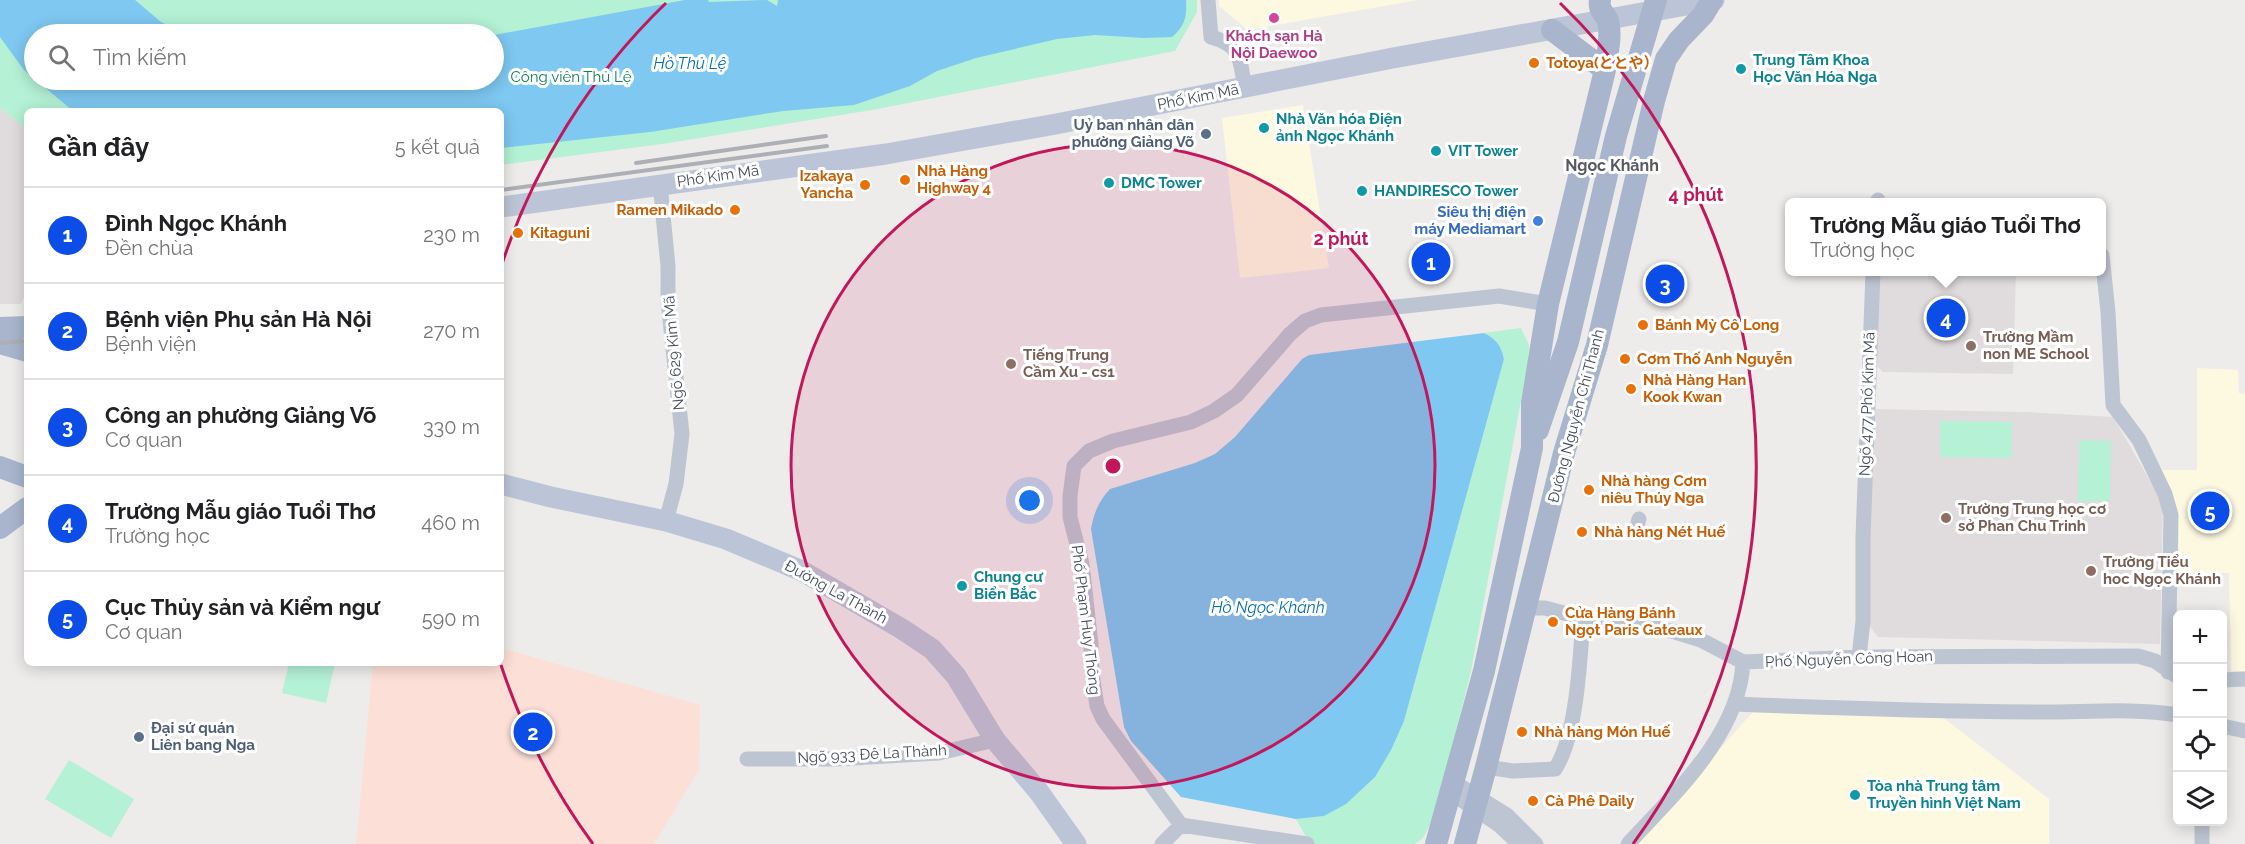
<!DOCTYPE html>
<html lang="vi">
<head>
<meta charset="utf-8">
<style>
	:root { --surface:#fff; --page:#f2f2f2; --text:#202124; --muted:#757577; --line:#e0e0e0; --accent:#0c4ce7 }
	body { margin:0; font-family:Raleway,"Noto Sans JP",sans-serif; background:var(--page); color:var(--text) }
	.controls { position:absolute; right:18px; bottom:18px; display:grid; overflow:hidden; border-radius:9px; box-shadow:0 3px 15px #0003 }
	.controls button { width:54px; height:54px; display:grid; place-items:center; padding:0; border:0; border-bottom:2px solid var(--line); background:var(--surface); color:var(--text); font:30px sans-serif }
	.you { position:absolute; left:1030px; top:501px; width:21px; height:21px; margin:-15px; border:4px solid #fff; border-radius:50%; background:#1a73e8; box-shadow:0 0 0 9px #1a73e833 }
	.badge { display:grid; place-items:center; width:39px; height:39px; border-radius:50%; background:var(--accent); color:#fff; font-size:20px; font-weight:700 }
	.pin { position:absolute; translate:-50% -50%; border:3px solid #fff; box-shadow:0 2px 6px #0006 }
	.popup { position:absolute; left:1785px; top:198px; width:321px; height:78px; box-sizing:border-box; display:grid; place-content:center; border-radius:9px; background:var(--surface); filter:drop-shadow(0 2px 4px #0005); font-size:20px; white-space:nowrap; color:var(--muted) }
	.popup b { font-size:22px; color:var(--text) }
	.popup::after { content:''; position:absolute; left:50%; top:100%; margin-left:-12px; border:12px solid transparent; border-top-color:var(--surface) }
	.list { margin:0; padding:0; list-style:none }
	h2 { display:flex; justify-content:space-between; align-items:center; height:78px; margin:0; padding:0 24px; font-size:26px }
	h2 small { font-size:20px; font-weight:400; color:var(--muted) }
	.list li { display:grid; grid-template-columns:39px 1fr auto; gap:18px; align-items:center; box-sizing:border-box; height:96px; padding:0 24px; border-top:2px solid var(--line) }
	.list b { display:block; font-size:22px; white-space:nowrap }
	.list p { margin:0; font-size:20px; white-space:nowrap; color:var(--muted) }
	.list em { font-size:20px; font-style:normal; color:var(--muted) }
	.icon { flex:none; width:33px; height:33px; fill:none; stroke:currentColor; stroke-width:2; stroke-linecap:round; stroke-linejoin:round }
	.map { position:relative; flex:none; width:2245px; height:844px; overflow:hidden }
	.search { position:absolute; background:var(--surface); box-shadow:0 3px 15px #0003; left:24px; top:24px; width:480px; height:66px; display:flex; align-items:center; gap:15px; box-sizing:border-box; padding:0 21px; border-radius:33px; color:var(--muted); font-size:22px }
	.panel { position:absolute; background:var(--surface); box-shadow:0 3px 15px #0003; left:24px; top:108px; width:480px; height:558px; border-radius:9px }
	.map>svg:first-child { display:block }
</style>
</head>
<body>
<div class="map">
<svg width="2245" height="844" viewBox="0 0 2245 844">
	<rect width="100%" height="100%" fill="#eeebeb"/>
	<!-- commercial -->
	<path fill="#fdf9e1" d="M1219,0H1418L1248,30L1219,6Z
		M1303,105L1329,268L1240,278L1222,118Z
		M2197,368L2238,370L2239,393L2245,394V671H2231L2229,573H2179L2178,520L2159,470H2197Z
		M1753,712L1941,716L2049,799V844H1634Z"/>
	<!-- education -->
	<path fill="#e0dcdd" d="M0,107L27,130V290L21,304H0Z
		M1876,272H2016L2013,374L1883,372L1877,366Z
		M1873,409L2023,412L2113,417L2163,503L2160,644L1878,637L1868,624Z"/>
	<!-- medical -->
	<path fill="#fce0d7" d="M501,648L700,705L699,770L654,844H356L373,663H501Z"/>
	<!-- green -->
	<path fill="#b4f1d5" fill-rule="evenodd" d="M0,0H1197V12L1175,51L872,110L662,144L501,165V111H27V130L0,107ZM34,34H494V80H34Z
		M1521,328L1529,345L1528,363L1471,671L1435,815L1423,838L1415,844H1310L1296,819L1324,816L1404,721L1504,359C1501,345 1496,339 1484,333Z
		M1940,421L2012,422L2011,458L1940,457Z
		M2079,440L2111,441L2110,501H2078Z
		M289,663H335L326,703L282,693Z
		M69,760L134,799L111,838L45,799Z"/>
	<!-- water -->
	<path fill="#7ec8f1" d="M0,0H135L161,22L186,34H34V79L24,70L0,37Z
		M685,0H708L709,2L767,0L777,6L778,0H1186C1187,16 1185,26 1172,37L1144,38L1095,35L1057,39L976,58L937,71L910,86L854,105L783,111L650,132L501,148V111H73L36,80H494V35Z
		M1484,333C1496,339 1501,345 1504,359L1404,721L1391,750L1375,777L1346,804L1324,816L1296,819L1181,797L1131,741L1124,727L1091,529C1094,512 1099,501 1110,489L1195,463L1215,454L1235,437L1302,359L1309,355Z"/>
	<g fill="none" stroke-linecap="round" stroke-linejoin="round">
		<!-- street -->
		<path stroke="#bdc5d2" stroke-width="15" d="M1208,0L1211,37C1243,46 1239,59 1245,88
			M660,184L668,266V301L682,434L676,484L666,521
			M1878,202V200
			M2102,255L2108,312L2113,405L2139,440L2165,494L2171,515L2168,672
			M1636,531L1639,519
			M1524,608H1545L1583,618L1648,626L1675,632L1701,640L1743,662L1859,657L2138,656L2155,661L2178,677
			M1859,657L1863,621V537L1873,272
			M2222,680L2245,679
			M1735,704C1834,708 1933,711 2032,712C2080,713 2130,707 2178,715
			M2222,726L2245,731
			M747,759H836L939,753L995,740
			M1486,767L1513,771L1555,769C1577,736 1580,659 1583,618
			M1454,782L1507,815L1536,844
			M1451,793L1499,825L1519,844
			M1162,844L1181,825
			M1307,844L1181,825L1103,719L1097,706L1092,674L1091,644L1082,564L1070,517V496L1074,466L1089,451L1113,441L1191,422L1214,411L1237,395L1290,334L1305,321L1321,315L1499,296L1548,304
			M1628,844C1674,794 1740,734 1743,662
			M2202,844V822"/>
		<!-- secondary -->
		<path stroke="#bcc5d7" stroke-width="21" d="M501,207L886,154L1056,124L1393,58L1714,0
			M501,484L551,497L666,521L726,539L802,571L902,629L932,649L956,676L995,740L1039,792L1076,844"/>
		<!-- primary -->
		<path stroke="#a8b5cd" stroke-width="22" d="M1552,30L1605,70
			M0,328L27,327
			M0,343L27,351
			M1538,430L1568,342L1616,136L1656,0
			M0,467L27,477
			M0,528L27,508
			M1436,844L1484,671L1532,448V403L1548,304L1605,70C1607,55 1612,36 1608,21C1605,13 1598,11 1600,0
			M1465,844L1486,767L1564,453L1597,345L1654,101L1666,59L1679,40L1703,15L1712,0"/>
		<!-- rail -->
		<path stroke="#adafb6" stroke-width="4" d="M636,163L826,136
			M501,190L827,146
			M0,343L27,341"/>
	</g>
	<!-- distance rings -->
	<circle cx="1113" cy="466" r="322" fill="#c2185b" fill-opacity=".12"/>
	<g fill="none" stroke="#c2185b" stroke-width="3">
		<circle cx="1113" cy="466" r="322"/>
		<path d="M593 844A643 643 0 0 1 501 665M501 267A643 643 0 0 1 666 3M1560 3A643 643 0 0 1 1633 844"/>
	</g>
	<!-- markers -->
	<circle fill="#d1479c" stroke="#fff" stroke-width="2" cx="1274" cy="18" r="6"/>
	<g fill="#e8710a" stroke="#fff" stroke-width="2">
		<circle cx="1534" cy="63" r="6"/>
		<circle cx="905" cy="180" r="6"/>
		<circle cx="865" cy="185" r="6"/>
		<circle cx="735" cy="210" r="6"/>
		<circle cx="518" cy="233" r="6"/>
		<circle cx="1643" cy="325" r="6"/>
		<circle cx="1625" cy="359" r="6"/>
		<circle cx="1631" cy="389" r="6"/>
		<circle cx="1589" cy="490" r="6"/>
		<circle cx="1582" cy="532" r="6"/>
		<circle cx="1553" cy="622" r="6"/>
		<circle cx="1522" cy="732" r="6"/>
		<circle cx="1533" cy="801" r="6"/>
	</g>
	<g fill="#0f9aa8" stroke="#fff" stroke-width="2">
		<circle cx="1741" cy="69" r="6"/>
		<circle cx="1264" cy="128" r="6"/>
		<circle cx="1436" cy="151" r="6"/>
		<circle cx="1109" cy="183" r="6"/>
		<circle cx="1362" cy="191" r="6"/>
		<circle cx="962" cy="586" r="6"/>
		<circle cx="1855" cy="795" r="6"/>
	</g>
	<g fill="#5c6f8a" stroke="#fff" stroke-width="2">
		<circle cx="1206" cy="134" r="6"/>
		<circle cx="139" cy="737" r="6"/>
	</g>
	<circle fill="#3f7fe0" stroke="#fff" stroke-width="2" cx="1538" cy="221" r="6"/>
	<g fill="#8d6e63" stroke="#fff" stroke-width="2">
		<circle cx="1971" cy="346" r="6"/>
		<circle cx="1011" cy="364" r="6"/>
		<circle cx="1946" cy="518" r="6"/>
		<circle cx="2091" cy="571" r="6"/>
	</g>
	<g text-anchor="middle" dominant-baseline="central" stroke-width="6" stroke-linejoin="round" paint-order="stroke">
		<!-- hotel labels -->
		<g font-size="15" font-weight="bold" fill="#b23c85" stroke="#fff">
			<text x="1274" y="36">Khách sạn Hà<tspan x="1274" dy="17">Nội Daewoo</tspan></text>
		</g>
		<!-- culture labels -->
		<g font-size="15" font-weight="bold" fill="#0d838f" stroke="#fff" text-anchor="start">
			<text x="1753" y="60">Trung Tâm Khoa<tspan x="1753" dy="17">Học Văn Hóa Nga</tspan></text>
			<text x="1276" y="119">Nhà Văn hóa Điện<tspan x="1276" dy="17">ảnh Ngọc Khánh</tspan></text>
			<text x="1448" y="151">VIT Tower</text>
			<text x="1121" y="183">DMC Tower</text>
			<text x="1374" y="191">HANDIRESCO Tower</text>
			<text x="974" y="577">Chung cư<tspan x="974" dy="17">Biển Bắc</tspan></text>
			<text x="1867" y="786">Tòa nhà Trung tâm<tspan x="1867" dy="17">Truyền hình Việt Nam</tspan></text>
		</g>
		<!-- food labels -->
		<g font-size="15" font-weight="bold" fill="#c56008" stroke="#fff" text-anchor="start">
			<text x="1546" y="63">Totoya(ととや）</text>
			<text x="917" y="171">Nhà Hàng<tspan x="917" dy="17">Highway 4</tspan></text>
			<text x="853" y="176" text-anchor="end">Izakaya<tspan x="853" dy="17">Yancha</tspan></text>
			<text x="723" y="210" text-anchor="end">Ramen Mikado</text>
			<text x="530" y="233">Kitaguni</text>
			<text x="1655" y="325">Bánh Mỳ Cô Long</text>
			<text x="1637" y="359">Cơm Thố Anh Nguyễn</text>
			<text x="1643" y="380">Nhà Hàng Han<tspan x="1643" dy="17">Kook Kwan</tspan></text>
			<text x="1601" y="481">Nhà hàng Cơm<tspan x="1601" dy="17">niêu Thúy Nga</tspan></text>
			<text x="1594" y="532">Nhà hàng Nét Huế</text>
			<text x="1565" y="613">Cửa Hàng Bánh<tspan x="1565" dy="17">Ngọt Paris Gateaux</tspan></text>
			<text x="1534" y="732">Nhà hàng Món Huế</text>
			<text x="1545" y="801">Cà Phê Daily</text>
		</g>
		<!-- park labels -->
		<g font-size="15" fill="#107f57" stroke="#fff">
			<text x="571" y="77">Công viên Thủ Lệ</text>
		</g>
		<!-- street labels -->
		<g font-size="15" fill="#434b5a" stroke="#fff">
			<text transform="translate(1198 97) rotate(-11)">Phố Kim Mã</text>
			<text transform="translate(718 176) rotate(-8)">Phố Kim Mã</text>
			<text transform="translate(674 353) rotate(-95)">Ngõ 629 Kim Mã</text>
			<text transform="translate(1867 404) rotate(-88)">Ngõ 477 Phố Kim Mã</text>
			<text transform="translate(1576 416) rotate(-75)">Đường Nguyễn Chí Thanh</text>
			<text transform="translate(836 592) rotate(29)">Đường La Thành</text>
			<text transform="translate(1086 620) rotate(83)">Phố Phạm Huy Thông</text>
			<text transform="translate(1849 659) rotate(-2)">Phố Nguyễn Công Hoan</text>
			<text transform="translate(872 754) rotate(-3)">Ngõ 933 Đê La Thành</text>
		</g>
		<!-- service labels -->
		<g font-size="15" font-weight="bold" fill="#4e5e75" stroke="#fff" text-anchor="end">
			<text x="1194" y="125">Uỷ ban nhân dân<tspan x="1194" dy="17">phường Giảng Võ</tspan></text>
			<text x="151" y="728" text-anchor="start">Đại sứ quán<tspan x="151" dy="17">Liên bang Nga</tspan></text>
		</g>
		<!-- shop labels -->
		<g font-size="15" font-weight="bold" fill="#366cbe" stroke="#fff" text-anchor="end">
			<text x="1526" y="212">Siêu thị điện<tspan x="1526" dy="17">máy Mediamart</tspan></text>
		</g>
		<!-- education labels -->
		<g font-size="15" font-weight="bold" fill="#785e54" stroke="#fff" text-anchor="start">
			<text x="1983" y="337">Trường Mầm<tspan x="1983" dy="17">non ME School</tspan></text>
			<text x="1023" y="355">Tiếng Trung<tspan x="1023" dy="17">Cầm Xu - cs1</tspan></text>
			<text x="1958" y="509">Trường Trung học cơ<tspan x="1958" dy="17">sở Phan Chu Trinh</tspan></text>
			<text x="2103" y="562">Trường Tiểu<tspan x="2103" dy="17">hoc Ngọc Khánh</tspan></text>
		</g>
		<!-- water labels -->
		<g font-size="16" font-style="italic" fill="#0270ad" stroke="#fff">
			<text x="690" y="63">Hồ Thủ Lệ</text>
			<text x="1268" y="607">Hồ Ngọc Khánh</text>
		</g>
		<!-- neighbourhood labels -->
		<g font-size="16" font-weight="bold" fill="#585a61" stroke="#fff">
			<text x="1612" y="165">Ngọc Khánh</text>
		</g>
	</g>
	<circle cx="1113" cy="466" r="9" fill="#c2185b" stroke="#fff" stroke-width="3"/>
	<g font-size="18" text-anchor="middle" font-weight="bold" fill="#c2185b" stroke="#fff" stroke-width="6" stroke-linejoin="round" paint-order="stroke">
		<text x="1696" y="201">4 phút</text>
		<text x="1341" y="245">2 phút</text>
	</g>
</svg>
<div class="controls">
<button>+</button>
<button>−</button>
<button><svg class="icon" aria-label="locate" viewBox="0 0 24 24"><circle cx="12" cy="12" r="6"/><path d="M12 2v4M12 18v4M2 12h4M18 12h4"/></svg></button>
<button><svg class="icon" aria-label="layers" viewBox="0 0 24 24"><path d="M12 4l9 5-9 5-9-5zM3 14l9 5 9-5"/></svg></button>
</div>
<div class="you"></div>
<div class="pin badge" style="left:1431px;top:262px">1</div>
<div class="pin badge" style="left:533px;top:732px">2</div>
<div class="pin badge" style="left:1665px;top:284px">3</div>
<div class="pin badge" style="left:1946px;top:318px">4</div>
<div class="popup"><b>Trường Mẫu giáo Tuổi Thơ</b>Trường học</div>
<div class="pin badge" style="left:2210px;top:511px">5</div>
<div class="search"><svg class="icon" aria-label="search" viewBox="0 0 24 24"><circle cx="10" cy="10" r="6"/><path d="M15 15l6 6"/></svg>Tìm kiếm</div>
<section class="panel">
<h2>Gần đây<small>5 kết quả</small></h2>
<ul class="list">
<li><span class="badge">1</span><div><b>Đình Ngọc Khánh</b><p>Đền chùa</p></div><em>230 m</em></li>
<li><span class="badge">2</span><div><b>Bệnh viện Phụ sản Hà Nội</b><p>Bệnh viện</p></div><em>270 m</em></li>
<li><span class="badge">3</span><div><b>Công an phường Giảng Võ</b><p>Cơ quan</p></div><em>330 m</em></li>
<li><span class="badge">4</span><div><b>Trường Mẫu giáo Tuổi Thơ</b><p>Trường học</p></div><em>460 m</em></li>
<li><span class="badge">5</span><div><b>Cục Thủy sản và Kiểm ngư</b><p>Cơ quan</p></div><em>590 m</em></li>
</ul>
</section>
</div>
</body>
</html>
